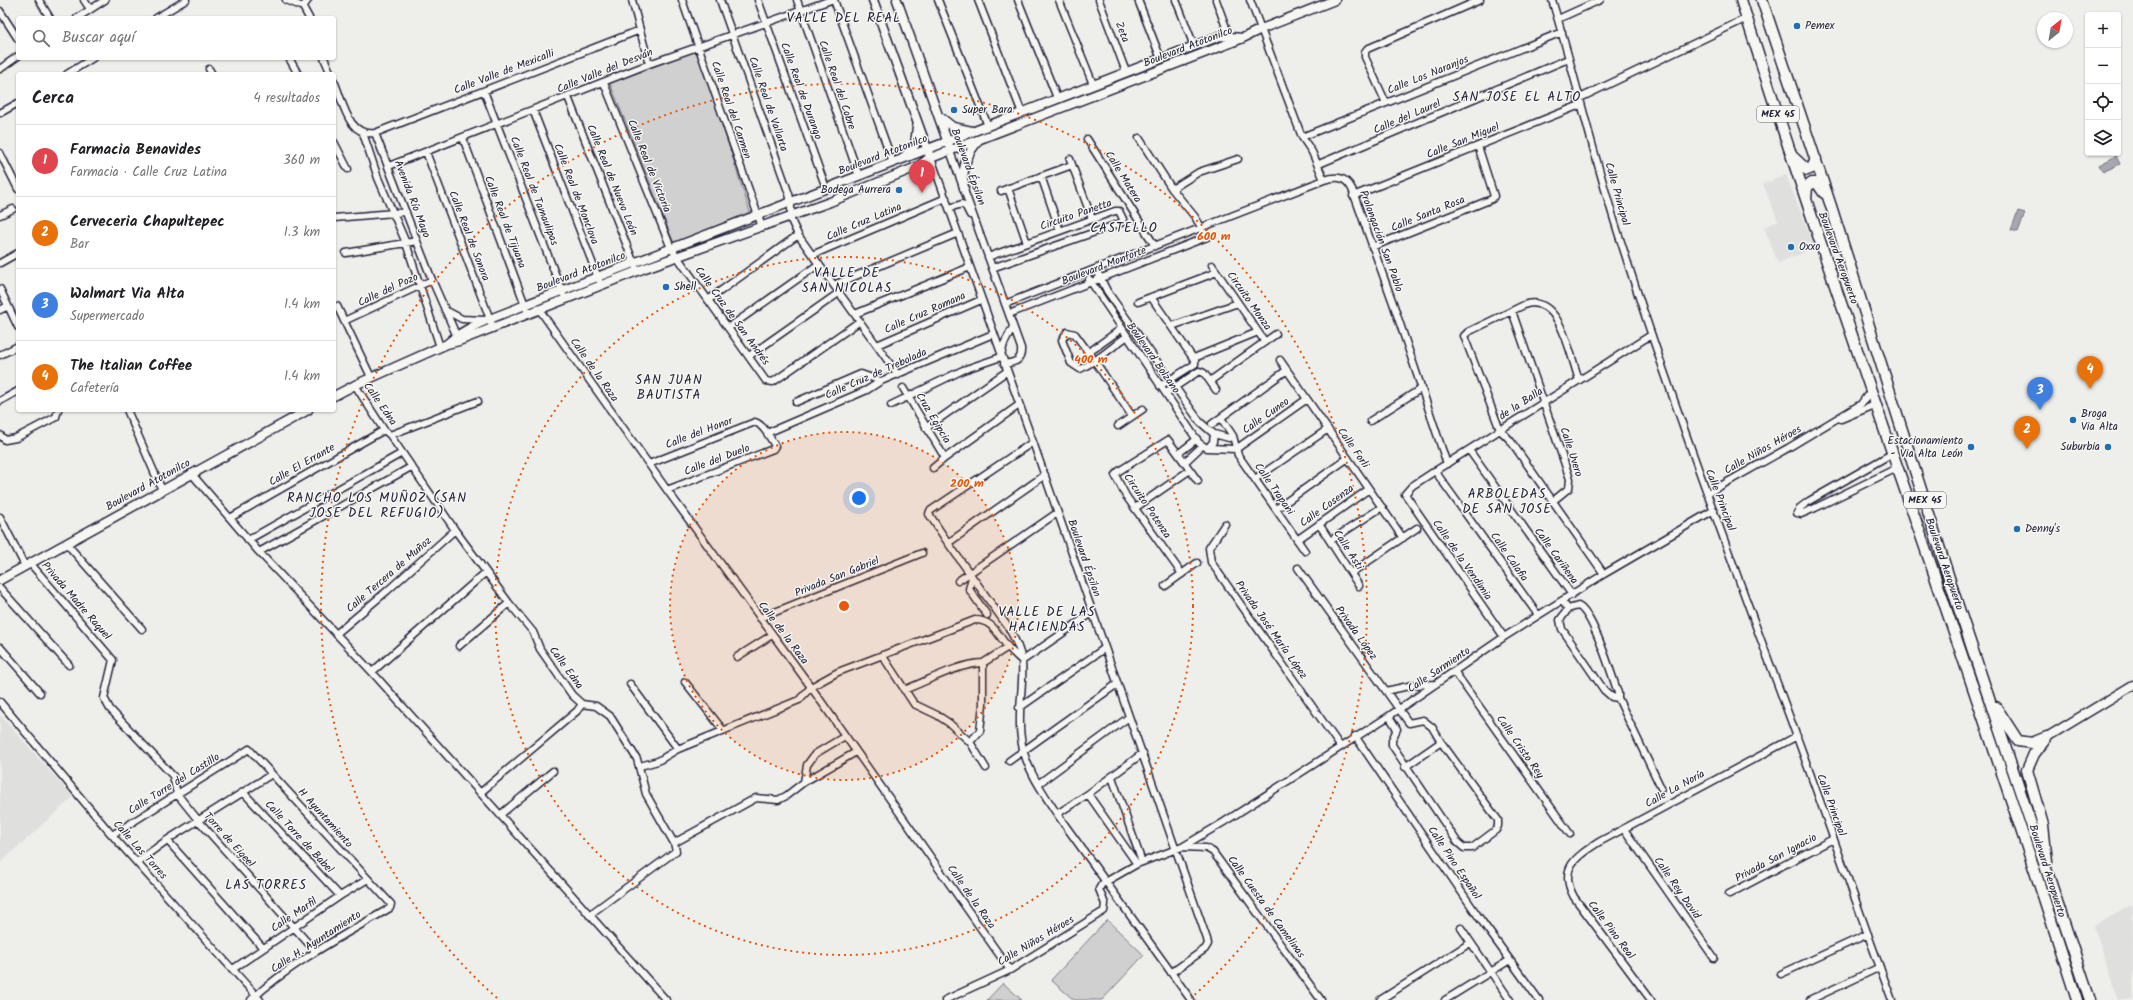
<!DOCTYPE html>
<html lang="es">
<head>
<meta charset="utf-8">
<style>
	:root { --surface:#fff; --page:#f6f6f6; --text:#202124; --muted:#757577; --line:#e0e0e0; --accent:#b45309 }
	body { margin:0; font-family:Kalam,sans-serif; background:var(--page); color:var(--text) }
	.controls { position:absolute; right:12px; top:12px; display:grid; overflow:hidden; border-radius:4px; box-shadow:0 1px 3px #0004 }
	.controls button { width:36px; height:36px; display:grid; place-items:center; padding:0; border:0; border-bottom:1px solid var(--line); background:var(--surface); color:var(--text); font:20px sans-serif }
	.compass { position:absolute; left:2037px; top:12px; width:36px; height:36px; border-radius:50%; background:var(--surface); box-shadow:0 1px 3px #0004; rotate:31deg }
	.you { position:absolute; left:859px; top:498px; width:14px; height:14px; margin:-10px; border:3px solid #fff; border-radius:50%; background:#1a73e8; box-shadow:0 0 0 6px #1a73e833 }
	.badge { display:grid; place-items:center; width:26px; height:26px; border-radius:50%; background:var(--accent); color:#fff; font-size:13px; font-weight:700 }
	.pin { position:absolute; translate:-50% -33px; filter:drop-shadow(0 1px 2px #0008) }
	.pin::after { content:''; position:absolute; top:21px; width:14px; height:12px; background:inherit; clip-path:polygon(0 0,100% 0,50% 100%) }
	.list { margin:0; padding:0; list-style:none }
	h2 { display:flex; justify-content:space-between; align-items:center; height:52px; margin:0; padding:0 16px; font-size:17px }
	h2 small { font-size:13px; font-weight:400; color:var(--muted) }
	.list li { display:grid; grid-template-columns:26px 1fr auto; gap:12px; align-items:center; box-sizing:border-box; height:72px; padding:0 16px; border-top:1px solid var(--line) }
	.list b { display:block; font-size:15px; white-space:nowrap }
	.list p { margin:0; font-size:13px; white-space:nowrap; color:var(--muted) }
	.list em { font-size:13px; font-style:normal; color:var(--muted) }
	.icon { flex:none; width:22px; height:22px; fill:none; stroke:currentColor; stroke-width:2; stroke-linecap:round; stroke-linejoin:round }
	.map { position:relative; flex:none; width:2133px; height:1000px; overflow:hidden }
	.search { position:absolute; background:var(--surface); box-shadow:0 1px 3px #0004; left:16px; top:16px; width:320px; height:44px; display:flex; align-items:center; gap:10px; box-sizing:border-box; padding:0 14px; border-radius:4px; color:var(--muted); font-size:15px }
	.panel { position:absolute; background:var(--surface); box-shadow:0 1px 3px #0004; left:16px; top:72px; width:320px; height:340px; border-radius:4px }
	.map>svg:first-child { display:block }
</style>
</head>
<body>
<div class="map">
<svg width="2133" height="1000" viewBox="0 0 2133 1000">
	<rect width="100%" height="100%" fill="#eeeeeb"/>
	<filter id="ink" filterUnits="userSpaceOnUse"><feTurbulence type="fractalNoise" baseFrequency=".025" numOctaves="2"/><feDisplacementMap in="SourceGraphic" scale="8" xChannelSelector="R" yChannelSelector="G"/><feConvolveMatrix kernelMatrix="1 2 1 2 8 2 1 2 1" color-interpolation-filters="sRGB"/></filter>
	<g filter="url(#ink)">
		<!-- built -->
		<path fill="#dfdfde" d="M1786,175L1815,248L1778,263L1764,227L1778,221L1763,184Z
			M0,715L73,797L0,863Z
			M2133,904V1000H2118L2094,926Z"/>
		<!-- green -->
		<path fill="#d0d0d1" stroke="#797986" d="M698,50L750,212L674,243L610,83Z
			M1107,920L1144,955L1102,1000H1074L1051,980Z
			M1003,983L1022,1000H987Z"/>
		<!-- water -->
		<path fill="#a7a7af" stroke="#727281" d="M2116,156L2120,164L2103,172L2099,165Z
			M2018,211L2025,213L2018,232L2011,230Z"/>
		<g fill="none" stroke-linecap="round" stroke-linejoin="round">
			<defs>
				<path id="minor" d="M39,0L50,18
					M84,0L90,9
					M286,0L303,7L309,18
					M632,0L649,64
					M682,0L762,227
					M720,0L789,194L791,202V220L798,235L898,375
					M758,0L826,188
					M797,0L859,176
					M834,0L893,163
					M938,0L988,126
					M978,0L1022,113
					M1018,0L1057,98
					M1059,0L1093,84
					M1099,0L1126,72
					M1138,0L1161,59
					M1176,0L1194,46
					M1216,0L1231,41
					M1250,0L1302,137L1312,152L1324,180C1337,176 1345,176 1352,189L1393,303L1447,464
					M1552,0C1577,81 1595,164 1622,245C1672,402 1730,556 1787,710C1823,807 1856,904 1892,1000
					M303,7L308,0
					M0,11L18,39
					M77,18L105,0
					M156,18L186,0
					M1558,19L1600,0
					M289,58L298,74
					M324,58L331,74
					M0,69L18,56
					M209,69L212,74
					M67,74L93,58
					M334,81C343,100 347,137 375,133L640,30
					M604,83L671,248L766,381L773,382L860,321
					M484,91L563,294
					M568,97L635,266
					M1578,99L1747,18
					M1386,103L1365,57V52L1367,49L1480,0
					M533,110L599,280
					M0,113L18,103
					M363,133L378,178L406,243L440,347
					M375,133L432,280L458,339
					M1302,137L1562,32
					M463,138L528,313
					M1087,139L1155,246
					M334,142L348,169
					M950,151L1021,348C1022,361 1016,362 1004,364
					M426,152L493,327
					M0,153L18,189
					M931,158L1033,442L1207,939L1208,944L1205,949L1171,973
					M1070,159L1092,219
					M1319,164L1568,59
					M389,166L649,64L831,0
					M1041,176L1060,231
					M1008,188L1027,243
					M1172,189L1199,172L1238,159
					M1001,191L1072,165
					M1353,196L1580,105
					M949,208L962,204L966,207L970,215
					M0,215L13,209
					M334,218L406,212
					M1372,247L1492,199L1494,196L1478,146
					M346,253L417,241
					M812,255L946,198
					M988,257L1115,211H1119L1123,219L1121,223L992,268
					M0,263L18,253
					M1212,265L1265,342
					M1099,275L1107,291L1200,422L1214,434L1229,438L1233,436
					M1089,279L1199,443L1207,448L1236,449
					M834,285L958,233
					M0,289L18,327
					M1151,297L1195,361V364L1160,386
					M708,300L798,235
					M1138,302L1217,272
					M1005,304L1324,180
					M337,306L371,377
					M539,309L667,490L811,687L1010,970
					M0,310L8,306
					M445,310L462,319L485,320
					M1512,311L1570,479L1569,488L1553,501
					M855,314L970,267
					M1009,314L1207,237L1195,217L1172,189L1139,138
					M344,321L432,280
					M1172,326L1238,303
					M728,328L819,264
					M1126,337C1112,347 1096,362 1080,369L1071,363L1062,340L1067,332L1075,334L1094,360L1132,416
					M877,345L981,300
					M1088,353L1121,329
					M0,355L18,346
					M1001,355L1004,344L1013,327
					M749,356L840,292
					M1194,358L1258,332
					M1280,360L1403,538
					M1579,380C1570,355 1560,292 1524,305L1468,332L1464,336L1500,430L1510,440L1604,574
					M1210,381L1276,334
					M355,385L384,430L390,435L455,530L509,603L533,632L540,649L572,695L582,704L596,706L610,716L637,759L646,794L674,843L676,851L589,915
					M903,388L945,458
					M1166,393L1199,371L1204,373L1216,390
					M0,401L18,391
					M796,402L861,374L881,381
					M891,405L963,370L1001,357
					M127,410L162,490
					M1221,418L1233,436L1238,455L1305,551
					M1841,419L1877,404
					M1370,421L1422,388
					M1212,424L1287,370
					M1118,426L1143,409
					M926,428L1006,372
					M767,433L867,390L881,381L993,334
					M0,435L5,440L16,438L56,417L58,410
					M390,435L478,401
					M1033,442L930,511L929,514L948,543L1008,627C1014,637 1020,648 1022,661C1024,686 1017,712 1021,738C1024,766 1042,791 1057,814L1191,1000
					M1208,448L1213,442L1214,434
					M1236,449L1307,399
					M1469,450L1572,595
					M1179,453L1197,439
					M1893,453L1809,501L1801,507L1797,513L1801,514L1815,508L1899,467
					M1185,462L1202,446
					M649,464L755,422C764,425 770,438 775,446L773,449L667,490
					M933,468L945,458L1019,405
					M1435,471L1538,615
					M191,473L259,552L372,672L666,1000
					M1255,479L1328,429
					M1708,493L1788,448L1861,404L1871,390
					M1135,508L1190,470
					M1276,509L1348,458
					M0,517L25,566
					M230,518L384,430
					M1225,524L1209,548L1211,562L1340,746
					M1319,524L1359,586
					M248,540L402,453
					M1297,540L1369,489
					M1330,541L1382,507
					M66,543L142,629
					M948,543L1045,475
					M259,552L411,467
					M30,563L113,660L104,698L110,709L173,776L177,794L198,820L316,952
					M1298,568L1406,719L1409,723L1423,720L1432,727L1441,742L1498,820V826L1496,830L1472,848H1464L1458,843L1392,745V740L1397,729L1389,716
					M1351,573L1417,528
					M1182,574L1126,496L1115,475L1119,471L1168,440L1198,481
					M972,577L969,589L987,615
					M958,581L1057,513
					M1165,586L1197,563
					M0,588L69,665
					M1562,601L1568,609L1578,606C1593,612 1612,676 1618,693V698L1661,788
					M1568,609L1560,620L1562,629L1604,690L1612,697L1618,698
					M760,618L922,553
					M336,634L387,591L455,530
					M1504,637L1405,494L1412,486L1435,471L1651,335
					M459,646L509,603
					M0,647L40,693
					M882,655L914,704L937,715L949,723L970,742L986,768
					M737,657L772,635
					M1454,671L1570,834
					M372,672L486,572
					M685,682L723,730
					M630,684L678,749
					M904,690C928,681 957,664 983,663
					M1386,691L1413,685L1436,684
					M0,702L112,835L260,1000
					M1019,708L1105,648
					M1355,736L1478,916L1539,1000
					M970,742L980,731L983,704V663L1008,647
					M1009,761L1117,684
					M640,766L658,761L678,749L799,700L811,687L838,672L975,620C993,620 997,634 1008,647C1012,652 1017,656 1022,661L1092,613
					M1405,767L1441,742
					M1112,777L1142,862
					M804,782L856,752
					M1038,784L1129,717
					M243,792L340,896
					M480,793L577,711L582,704
					M1088,794L1137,864
					M1057,814L1088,794L1143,753
					M500,815L553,771
					M1624,829L1714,958
					M112,835L249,749L391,904L390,908C342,936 291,963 251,1000
					M167,840L263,948
					M674,843L756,798L778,800L786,796L804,782L807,765L815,754L845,736
					M1182,847L1206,848L1213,852L1321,1000
					M137,862L167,840L272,774
					M1729,894L1833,839
					M1461,928L1510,1000
					M233,969L340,896L368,879
					M1781,974L1868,934
					M945,1000L1010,970L1104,911L1105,904L1099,889L1102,884L1137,864L1182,847L1224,822L1389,716L1504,637L1604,574L1714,510
					M1380,1000L1470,943
					M1445,1000L1510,960
					M1651,1000L1574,897C1558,868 1576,857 1599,842L1797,736
					M1810,1000L1880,967"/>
				<path id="tertiary" d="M873,0L929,154
					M897,0L949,146
					M940,117L953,127L972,131
					M903,158L915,145L917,126
					M964,188C961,170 966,155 978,141
					M448,343C469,324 500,316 525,305L1220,36L1242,38
					M334,396L355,385L447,344L459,341L645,268L830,202L919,166L928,159L1243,38L1261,29L1335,0
					M0,580L308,410
					M2047,737L2133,685"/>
				<path id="trunk" d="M1741,0C1847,335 1970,665 2077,1000
					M1762,0L1830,203L1957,603L2090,1000
					M1793,157L1807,170L1812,168L1816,159
					M1806,199L1807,187L1812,183H1817L1824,193
					M1996,707L2018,741L2032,743L2047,737
					M2047,737L2034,754L2027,770L2043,825L2047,862"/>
			</defs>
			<!-- minor casing -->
			<use href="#minor" stroke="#22223b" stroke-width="9"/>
			<!-- tertiary casing -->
			<use href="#tertiary" stroke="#22223b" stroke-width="11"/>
			<!-- trunk casing -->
			<use href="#trunk" stroke="#22223b" stroke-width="13"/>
			<!-- minor -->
			<use href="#minor" stroke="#f6f6f2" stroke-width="6"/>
			<!-- tertiary -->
			<use href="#tertiary" stroke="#f6f6f2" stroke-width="8"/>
			<!-- trunk -->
			<use href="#trunk" stroke="#f6f6f2" stroke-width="10"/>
		</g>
	</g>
	<!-- distance rings -->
	<circle cx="844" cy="606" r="174" fill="#e8590c" fill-opacity=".12"/>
	<g fill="none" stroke="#e8590c" stroke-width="2" stroke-dasharray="2 4">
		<circle cx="844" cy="606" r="174"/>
		<circle cx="844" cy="606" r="349"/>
		<path d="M497 998A523 523 0 1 1 1191 998"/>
	</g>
	<!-- markers -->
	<g fill="#1f6fb2" stroke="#f6f6f2" stroke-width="1.5">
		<circle cx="1797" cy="26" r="4"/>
		<circle cx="954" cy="110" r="4"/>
		<circle cx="899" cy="190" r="4"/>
		<circle cx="1791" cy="247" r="4"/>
		<circle cx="666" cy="287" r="4"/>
		<circle cx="2073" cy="420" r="4"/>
		<circle cx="1971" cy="447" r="4"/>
		<circle cx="2108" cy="447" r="4"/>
		<circle cx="2017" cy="529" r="4"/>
	</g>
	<g text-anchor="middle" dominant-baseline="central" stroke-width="3" stroke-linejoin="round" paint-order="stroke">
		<!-- shield labels -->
		<g fill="#f6f6f2" stroke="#626272" stroke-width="1">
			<rect x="1757" y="106" width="42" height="16" rx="3"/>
			<rect x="1904" y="492" width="42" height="16" rx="3"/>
		</g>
		<g font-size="10" font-weight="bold" fill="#22223b">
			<text x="1778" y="114">MEX 45</text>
			<text x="1925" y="500">MEX 45</text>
		</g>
		<!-- poi labels -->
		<g font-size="11" fill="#22223b" stroke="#f6f6f2" text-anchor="start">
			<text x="1805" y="26">Pemex</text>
			<text x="962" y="110">Super Bara</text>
			<text x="891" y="190" text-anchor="end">Bodega Aurrera</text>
			<text x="1799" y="247">Oxxo</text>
			<text x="674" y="287">Shell</text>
			<text x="2081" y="414">Broga<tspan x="2081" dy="13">Via Alta</tspan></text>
			<text x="1963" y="441" text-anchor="end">Estacionamiento<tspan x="1963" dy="13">- Via Alta León</tspan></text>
			<text x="2100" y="447" text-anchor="end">Suburbia</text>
			<text x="2025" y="529">Denny's</text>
		</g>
		<!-- street labels -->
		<g font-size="11" fill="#22223b" stroke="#f6f6f2">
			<text transform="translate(1122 32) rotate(69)">Zeta</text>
			<text transform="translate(1188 47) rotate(-21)">Boulevard Atotonilco</text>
			<text transform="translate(605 71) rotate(-22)">Calle Valle del Desván</text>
			<text transform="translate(504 72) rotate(-21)">Calle Valle de Mexicalli</text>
			<text transform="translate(1428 75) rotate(-22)">Calle Los Naranjos</text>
			<text transform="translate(837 85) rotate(71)">Calle Real del Cobre</text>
			<text transform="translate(801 91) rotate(70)">Calle Real de Durango</text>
			<text transform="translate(768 104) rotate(71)">Calle Real de Vallarta</text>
			<text transform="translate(731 110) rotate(71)">Calle Real del Carmen</text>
			<text transform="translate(1407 117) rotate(-23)">Calle del Laurel</text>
			<text transform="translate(1463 141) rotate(-22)">Calle San Miguel</text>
			<text transform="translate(883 155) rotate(-21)">Boulevard Atotonilco</text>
			<text transform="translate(649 166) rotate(68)">Calle Real de Victoria</text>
			<text transform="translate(968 167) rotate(70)">Boulevard Épsilon</text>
			<text transform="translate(1123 177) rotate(58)">Calle Matera</text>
			<text transform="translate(612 180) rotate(68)">Calle Real de Nuevo León</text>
			<text transform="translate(534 191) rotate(69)">Calle Real de Tamaulipas</text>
			<text transform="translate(576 194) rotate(69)">Calle Real de Monclova</text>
			<text transform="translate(1617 194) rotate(74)">Calle Principal</text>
			<text transform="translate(412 199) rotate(69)">Avenida Río Mayo</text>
			<text transform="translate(1428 214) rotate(-22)">Calle Santa Rosa</text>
			<text transform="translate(1076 215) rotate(-19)">Circuito Panetta</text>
			<text transform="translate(505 222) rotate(69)">Calle Real de Tijuana</text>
			<text transform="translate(864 222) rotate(-23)">Calle Cruz Latina</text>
			<text transform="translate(469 236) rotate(69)">Calle Real de Sonora</text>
			<text transform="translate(1381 241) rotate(70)">Prolongación San Pablo</text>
			<text transform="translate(1838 258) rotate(70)">Boulevard Aeropuerto</text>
			<text transform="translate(1104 266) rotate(-21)">Boulevard Monforte</text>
			<text transform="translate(581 272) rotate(-21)">Boulevard Atotonilco</text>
			<text transform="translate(388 290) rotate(-25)">Calle del Pozo</text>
			<text transform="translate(1249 301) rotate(55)">Circuito Monza</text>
			<text transform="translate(925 313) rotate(-24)">Calle Cruz Romana</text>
			<text transform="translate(732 316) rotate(54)">Calle Cruz de San Andrés</text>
			<text transform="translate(1153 358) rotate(55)">Boulevard Bolzano</text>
			<text transform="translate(594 370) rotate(55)">Calle de la Raza</text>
			<text transform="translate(876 374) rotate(-24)">Calle Cruz de Trebolada</text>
			<text transform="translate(380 404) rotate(55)">Calle Edna</text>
			<text transform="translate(1521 404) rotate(-33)">de la Balla</text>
			<text transform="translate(1266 416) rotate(-35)">Calle Cuneo</text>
			<text transform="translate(933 418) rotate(59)">Cruz Egipcia</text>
			<text transform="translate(699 433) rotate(-21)">Calle del Honor</text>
			<text transform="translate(1353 448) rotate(55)">Calle Forli</text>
			<text transform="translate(1763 450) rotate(-30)">Calle Niños Héroes</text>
			<text transform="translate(1571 452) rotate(72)">Calle Uvero</text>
			<text transform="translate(717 460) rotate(-21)">Calle del Duelo</text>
			<text transform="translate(302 465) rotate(-30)">Calle El Errante</text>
			<text transform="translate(148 485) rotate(-29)">Boulevard Atotonilco</text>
			<text transform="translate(1274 489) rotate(55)">Calle Trapani</text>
			<text transform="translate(1720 500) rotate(69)">Calle Principal</text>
			<text transform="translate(1147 506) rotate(56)">Circuito Potenza</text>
			<text transform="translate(1327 506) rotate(-36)">Calle Cosenza</text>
			<text transform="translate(1348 550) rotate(57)">Calle Asti</text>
			<text transform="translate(1556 556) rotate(54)">Calle Cariñena</text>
			<text transform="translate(1509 557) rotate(55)">Calle Calafia</text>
			<text transform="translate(1084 558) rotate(71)">Boulevard Épsilon</text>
			<text transform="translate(1462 560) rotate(55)">Calle de la Vendimia</text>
			<text transform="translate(1944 564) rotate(71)">Boulevard Aeropuerto</text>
			<text transform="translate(389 575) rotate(-41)">Calle Tercera de Muñoz</text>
			<text transform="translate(837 577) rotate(-22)">Privada San Gabriel</text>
			<text transform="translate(76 601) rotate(49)">Privada Madre Raquel</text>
			<text transform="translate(1271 630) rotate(55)">Privada José María López</text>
			<text transform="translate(783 633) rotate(53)">Calle de la Raza</text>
			<text transform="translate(1356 633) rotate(54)">Privada López</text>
			<text transform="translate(566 668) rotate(54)">Calle Edna</text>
			<text transform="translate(1439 670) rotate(-34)">Calle Sarmiento</text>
			<text transform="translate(1520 747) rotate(55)">Calle Cristo Rey</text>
			<text transform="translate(174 784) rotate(-32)">Calle Torre del Castillo</text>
			<text transform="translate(1675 789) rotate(-29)">Calle La Noría</text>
			<text transform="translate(1831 805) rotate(70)">Calle Principal</text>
			<text transform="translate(325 818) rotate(48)">H Ayuntamiento</text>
			<text transform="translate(299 837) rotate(47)">Calle Torre de Babel</text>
			<text transform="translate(229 840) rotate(48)">Torre de Eigeel</text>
			<text transform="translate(140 850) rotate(48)">Calle Las Torres</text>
			<text transform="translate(1776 858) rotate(-28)">Privada San Ignacio</text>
			<text transform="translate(1454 863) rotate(56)">Calle Pino Español</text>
			<text transform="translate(2047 871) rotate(72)">Boulevard Aeropuerto</text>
			<text transform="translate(1677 888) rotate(55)">Calle Rey David</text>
			<text transform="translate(971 897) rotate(55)">Calle de la Raza</text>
			<text transform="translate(1266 907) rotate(54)">Calle Cuesta de Camelinas</text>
			<text transform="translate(294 915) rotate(-34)">Calle Marfil</text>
			<text transform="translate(1611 930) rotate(53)">Calle Pino Real</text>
			<text transform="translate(1036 941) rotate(-31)">Calle Niños Héroes</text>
			<text transform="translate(316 942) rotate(-33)">Calle H. Ayuntamiento</text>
		</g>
		<!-- quarter labels -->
		<g font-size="13" letter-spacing="1" fill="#22223b" stroke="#f6f6f2">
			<text x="844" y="18">VALLE DEL REAL</text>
			<text x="1517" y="97">SAN JOSE EL ALTO</text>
			<text x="1124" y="228">CASTELLO</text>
			<text x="847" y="273">VALLE DE<tspan x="847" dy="15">SAN NICOLAS</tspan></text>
			<text x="669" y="380">SAN JUAN<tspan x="669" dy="15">BAUTISTA</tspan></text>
			<text x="1507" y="494">ARBOLEDAS<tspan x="1507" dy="15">DE SAN JOSE</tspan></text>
			<text x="377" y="498">RANCHO LOS MUÑOZ (SAN<tspan x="377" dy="15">JOSE DEL REFUGIO)</tspan></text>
			<text x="1047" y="612">VALLE DE LAS<tspan x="1047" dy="15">HACIENDAS</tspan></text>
			<text x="266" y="885">LAS TORRES</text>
		</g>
	</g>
	<circle cx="844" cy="606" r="6" fill="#e8590c" stroke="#f6f6f2" stroke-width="2"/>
	<g font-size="12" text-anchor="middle" font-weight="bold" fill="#e8590c" stroke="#f6f6f2" stroke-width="3" stroke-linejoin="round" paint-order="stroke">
		<text x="1214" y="240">600 m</text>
		<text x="1091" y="363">400 m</text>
		<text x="967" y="487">200 m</text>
	</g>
</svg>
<div class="controls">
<button>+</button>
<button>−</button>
<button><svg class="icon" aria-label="locate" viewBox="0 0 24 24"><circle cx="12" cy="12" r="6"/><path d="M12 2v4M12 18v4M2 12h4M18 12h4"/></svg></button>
<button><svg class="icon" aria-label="layers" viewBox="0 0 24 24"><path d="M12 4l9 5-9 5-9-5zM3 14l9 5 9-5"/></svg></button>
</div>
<svg class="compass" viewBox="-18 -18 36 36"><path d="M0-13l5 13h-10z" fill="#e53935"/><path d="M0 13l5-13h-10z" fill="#757577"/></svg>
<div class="you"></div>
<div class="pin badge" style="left:922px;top:193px;background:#e0444e">1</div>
<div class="pin badge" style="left:2027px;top:449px;background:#e8710a">2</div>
<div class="pin badge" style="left:2040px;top:410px;background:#3f7fe0">3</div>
<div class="pin badge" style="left:2090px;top:389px;background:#e8710a">4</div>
<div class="search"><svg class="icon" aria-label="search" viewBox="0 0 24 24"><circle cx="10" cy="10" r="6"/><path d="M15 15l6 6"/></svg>Buscar aquí</div>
<section class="panel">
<h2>Cerca<small>4 resultados</small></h2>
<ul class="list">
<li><span class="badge" style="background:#e0444e">1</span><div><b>Farmacia Benavides</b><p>Farmacia · Calle Cruz Latina</p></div><em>360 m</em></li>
<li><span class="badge" style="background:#e8710a">2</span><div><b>Cerveceria Chapultepec</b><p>Bar</p></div><em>1.3 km</em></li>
<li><span class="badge" style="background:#3f7fe0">3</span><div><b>Walmart Via Alta</b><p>Supermercado</p></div><em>1.4 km</em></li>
<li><span class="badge" style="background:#e8710a">4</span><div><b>The Italian Coffee</b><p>Cafetería</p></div><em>1.4 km</em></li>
</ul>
</section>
</div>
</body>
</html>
